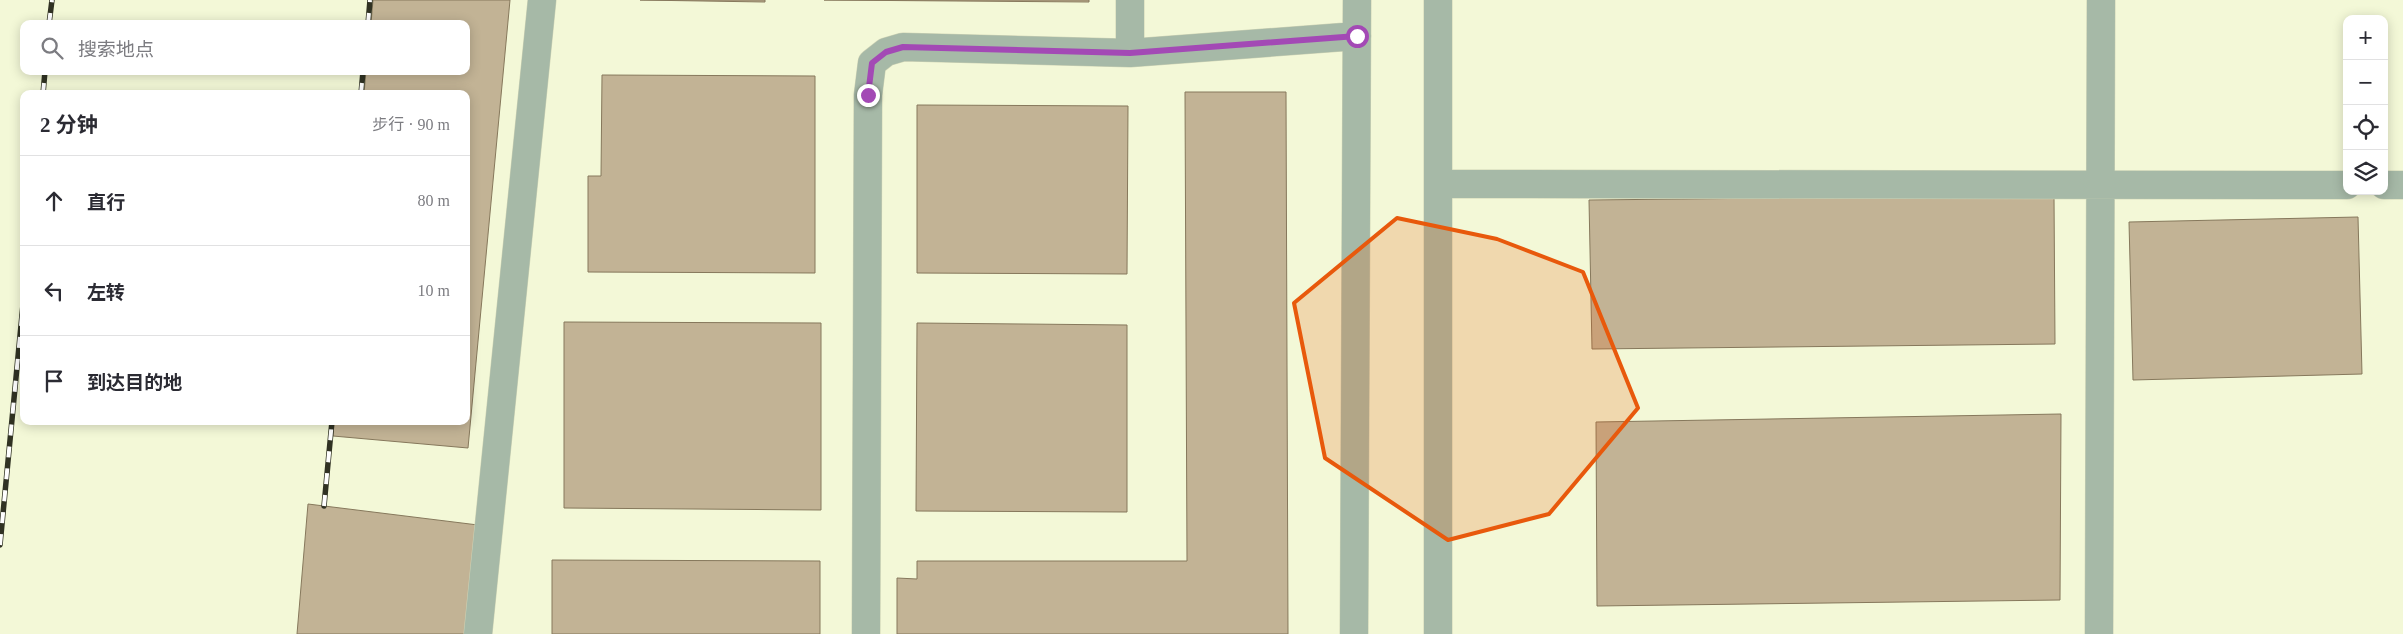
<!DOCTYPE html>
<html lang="zh">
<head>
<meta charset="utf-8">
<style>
	:root { --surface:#fff; --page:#f7f7f7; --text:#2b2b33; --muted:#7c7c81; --line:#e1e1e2 }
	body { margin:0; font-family:"Times New Roman","Noto Sans SC",serif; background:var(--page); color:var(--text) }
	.controls { position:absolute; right:15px; top:15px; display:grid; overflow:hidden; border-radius:10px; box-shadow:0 2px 12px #0003 }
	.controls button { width:45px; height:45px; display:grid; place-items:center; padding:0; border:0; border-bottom:1px solid var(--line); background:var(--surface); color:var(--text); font:25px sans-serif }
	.stop { position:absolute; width:15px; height:15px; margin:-11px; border:4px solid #a349b5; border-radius:50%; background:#fff }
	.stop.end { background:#a349b5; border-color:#fff; box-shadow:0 1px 5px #0008 }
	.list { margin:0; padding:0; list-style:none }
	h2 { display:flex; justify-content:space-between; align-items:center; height:65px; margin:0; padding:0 20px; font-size:21px }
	h2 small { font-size:16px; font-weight:400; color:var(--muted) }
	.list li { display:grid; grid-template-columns:32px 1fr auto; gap:15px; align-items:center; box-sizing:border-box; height:90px; padding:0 20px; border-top:1px solid var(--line) }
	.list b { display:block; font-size:19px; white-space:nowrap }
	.list em { font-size:16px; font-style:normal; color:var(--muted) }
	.icon { flex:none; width:28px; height:28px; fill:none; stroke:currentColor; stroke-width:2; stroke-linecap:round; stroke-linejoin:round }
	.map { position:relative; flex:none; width:2403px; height:634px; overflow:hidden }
	.search { position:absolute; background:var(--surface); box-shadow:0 2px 12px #0003; left:20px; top:20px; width:450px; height:55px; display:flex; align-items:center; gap:12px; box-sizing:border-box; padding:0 18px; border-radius:10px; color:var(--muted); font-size:19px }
	.panel { position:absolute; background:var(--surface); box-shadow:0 2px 12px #0003; left:20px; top:90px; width:450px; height:335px; border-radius:10px }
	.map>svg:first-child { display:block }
</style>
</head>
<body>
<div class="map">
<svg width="2403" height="634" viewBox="0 0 2403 634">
	<rect width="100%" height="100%" fill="#f3f8d7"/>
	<!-- building -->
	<path fill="#c2b395" stroke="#86785c" d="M373,0H510L468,448L333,436L334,421H466V94H364L366,71H466V24H371Z
		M640,0H765V2Z
		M824,0H1089V2Z
		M602,75L815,76V273L588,272V176H601Z
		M1185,92H1286L1288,634H897V578L917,579V561H1187Z
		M917,105L1128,106L1127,274L917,273Z
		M2054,195L2055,344L1592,349L1589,200Z
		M2358,217L2362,374L2133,380L2129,222Z
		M564,322L821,323V510L564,508Z
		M917,323L1127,325V512L916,511Z
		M2061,414L2060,600L1597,606L1596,422Z
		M308,504L478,525L466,634H297Z
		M552,560L820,561V634H552Z"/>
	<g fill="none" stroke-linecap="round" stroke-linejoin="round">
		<defs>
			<path id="minor" d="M1130,0V53
				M1439,184L2347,185
				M2384,185H2403
				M478,634L542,0
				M866,634L868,95L872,63L886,52L903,47L1130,53L1357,36
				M1354,634L1357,0
				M1438,634V0
				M2099,634L2101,0"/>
		</defs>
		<!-- minor casing -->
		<use href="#minor" stroke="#cfd4b6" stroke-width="29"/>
		<!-- minor -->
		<use href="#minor" stroke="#a6b9a7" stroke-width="28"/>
		<defs>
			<path id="rail" d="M49,24L52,0
				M368,24L370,0
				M43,94L45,71
				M361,94L363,71
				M324,506L332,421
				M0,545L24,294"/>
		</defs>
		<!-- rail casing -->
		<use href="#rail" stroke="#303223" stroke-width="5.5"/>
		<!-- rail -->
		<use href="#rail" stroke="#fff" stroke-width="4" stroke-dasharray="11" stroke-linecap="butt"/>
	</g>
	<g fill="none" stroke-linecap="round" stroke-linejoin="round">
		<!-- route -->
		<path stroke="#a349b5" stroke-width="6" d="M868,95L872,63L886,52L903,47L1130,53L1357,36"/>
	</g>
	<!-- marked area -->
	<path fill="#e8590c" fill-opacity="0.2" stroke="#e8590c" stroke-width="4" stroke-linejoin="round" d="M1397,218L1497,239L1583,272L1638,408L1549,514L1448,540L1325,458L1294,303Z"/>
</svg>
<div class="controls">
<button>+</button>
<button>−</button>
<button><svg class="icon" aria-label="locate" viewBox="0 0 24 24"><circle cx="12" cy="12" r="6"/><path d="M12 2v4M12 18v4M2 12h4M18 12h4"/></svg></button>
<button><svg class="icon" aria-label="layers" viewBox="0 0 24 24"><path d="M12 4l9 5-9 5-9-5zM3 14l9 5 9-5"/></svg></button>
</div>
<div class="stop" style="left:1357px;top:36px"></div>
<div class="stop end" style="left:868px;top:95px"></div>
<div class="search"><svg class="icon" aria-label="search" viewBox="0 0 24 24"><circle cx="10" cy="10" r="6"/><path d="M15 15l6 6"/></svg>搜索地点</div>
<section class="panel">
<h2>2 分钟<small>步行 · 90 m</small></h2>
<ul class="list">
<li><svg class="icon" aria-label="ahead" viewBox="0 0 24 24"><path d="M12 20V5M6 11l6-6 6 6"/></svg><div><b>直行</b></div><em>80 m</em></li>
<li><svg class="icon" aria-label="left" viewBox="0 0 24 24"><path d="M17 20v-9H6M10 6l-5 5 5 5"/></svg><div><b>左转</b></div><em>10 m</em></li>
<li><svg class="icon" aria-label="arrive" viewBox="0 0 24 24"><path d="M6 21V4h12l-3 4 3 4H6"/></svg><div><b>到达目的地</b></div></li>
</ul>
</section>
</div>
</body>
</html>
